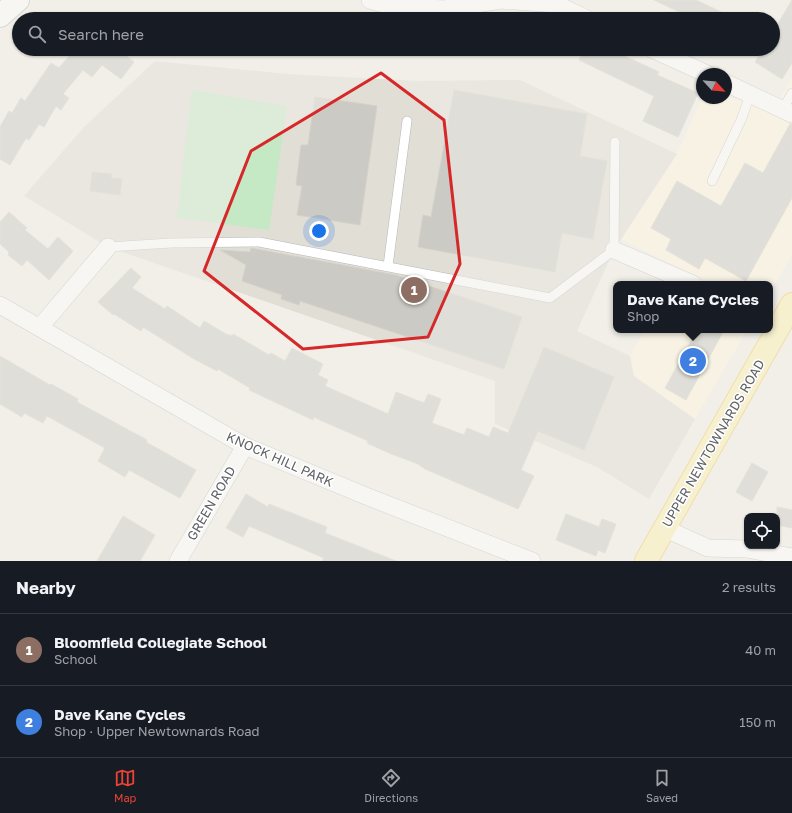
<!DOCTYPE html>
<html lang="en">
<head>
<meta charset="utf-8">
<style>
	:root { --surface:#171b24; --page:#20242c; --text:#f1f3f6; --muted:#9ea1a6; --line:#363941; --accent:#ea4335 }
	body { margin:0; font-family:"Golos Text",sans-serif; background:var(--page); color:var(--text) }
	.controls { position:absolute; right:12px; bottom:12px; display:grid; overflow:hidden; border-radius:8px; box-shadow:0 1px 3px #0004 }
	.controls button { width:36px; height:36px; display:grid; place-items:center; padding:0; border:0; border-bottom:1px solid var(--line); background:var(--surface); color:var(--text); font:20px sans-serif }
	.compass { position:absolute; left:696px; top:68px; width:36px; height:36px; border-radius:50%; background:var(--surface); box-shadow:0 1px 3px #0004; rotate:116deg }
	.you { position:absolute; left:319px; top:231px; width:14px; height:14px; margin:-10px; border:3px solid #fff; border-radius:50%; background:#1a73e8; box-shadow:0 0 0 6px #1a73e833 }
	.badge { display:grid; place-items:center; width:26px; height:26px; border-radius:50%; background:var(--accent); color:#fff; font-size:13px; font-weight:700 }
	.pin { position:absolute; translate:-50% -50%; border:2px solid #fff; box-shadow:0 1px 4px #0006 }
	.popup { position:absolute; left:613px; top:281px; width:160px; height:52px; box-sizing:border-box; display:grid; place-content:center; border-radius:8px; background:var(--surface); filter:drop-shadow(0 1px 3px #0005); font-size:13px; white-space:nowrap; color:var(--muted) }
	.popup b { font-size:15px; color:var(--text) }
	.popup::after { content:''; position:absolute; left:50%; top:100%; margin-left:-8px; border:8px solid transparent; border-top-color:var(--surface) }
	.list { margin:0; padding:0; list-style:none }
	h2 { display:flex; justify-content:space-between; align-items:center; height:52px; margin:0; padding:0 16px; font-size:17px }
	h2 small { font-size:13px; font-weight:400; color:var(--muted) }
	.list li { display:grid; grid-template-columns:26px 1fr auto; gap:12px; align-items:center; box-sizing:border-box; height:72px; padding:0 16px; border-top:1px solid var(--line) }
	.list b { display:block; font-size:15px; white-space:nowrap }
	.list p { margin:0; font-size:13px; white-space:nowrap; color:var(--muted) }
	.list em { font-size:13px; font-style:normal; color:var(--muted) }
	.icon { flex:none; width:22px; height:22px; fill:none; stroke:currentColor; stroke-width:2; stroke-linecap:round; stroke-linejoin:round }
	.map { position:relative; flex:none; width:792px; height:561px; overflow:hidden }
	.search { position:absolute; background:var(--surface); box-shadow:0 1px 3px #0004; left:12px; right:12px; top:12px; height:44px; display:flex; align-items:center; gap:10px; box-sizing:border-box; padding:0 14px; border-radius:22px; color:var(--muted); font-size:15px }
	.sheet { height:196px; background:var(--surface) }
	nav { display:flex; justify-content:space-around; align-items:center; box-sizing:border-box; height:56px; border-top:1px solid var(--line); background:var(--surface); font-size:11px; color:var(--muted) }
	nav a { display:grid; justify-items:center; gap:2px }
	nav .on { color:var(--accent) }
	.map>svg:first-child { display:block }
</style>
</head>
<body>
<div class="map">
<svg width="792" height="561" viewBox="0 0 792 561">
	<rect width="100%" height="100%" fill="#f1efe8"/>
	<!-- commercial -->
	<path fill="#fef7e0" d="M792,78V255L770,292V284H672L681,269L621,239L677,154L702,98H726V96L772,112Z
		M645,330H747L695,419L634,376L630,356Z"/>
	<!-- education -->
	<path fill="#e1ded6" d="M155,61L287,74L419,81L520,80L677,154L614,250L577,331L630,356L634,376L695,419L649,499L597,467L495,424V381L108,247L24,196L84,127Z"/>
	<!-- green -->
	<path fill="#c5e8c5" d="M192,90L287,106L269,230L177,218Z"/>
	<!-- building -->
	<path fill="#cccac5" stroke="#d6d1c6" d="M654,0H696L736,19H694Z
		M792,0V63L782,79L755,62L763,49H773V32Z
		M75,49H118L134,62L121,79L102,65L92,77L83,70L63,94L69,98L61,110L56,106L44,127L39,124L29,140L26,138L10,165L0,159V127L9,111L12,113L21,98L25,101L51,63L59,68Z
		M584,49H620L618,53L659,72L657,75L698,93L678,137L643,121L654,96L579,60Z
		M454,90L587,114L580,156L607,161L593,239L562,233L555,272L418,247L423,215L431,217Z
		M315,97L377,106L360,225L297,215L302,186L296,185L301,145H308Z
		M790,124H792V198L746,281L705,258L699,269L666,250L671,239L651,228L677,181L721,206L745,163L763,173Z
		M92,172L112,174L111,178L122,179L120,195L90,191Z
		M9,212L27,228L25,230L48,249L58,237L73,251L49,280L27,260L22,266L8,255L9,252L0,244V222Z
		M251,248L396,275L522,317L504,369L300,301L299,305L281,299L282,295L242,281L246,265L220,250L250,252Z
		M131,268L141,277L132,288L165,309L167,306L200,328L204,321L226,334L232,336L233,334L269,355L271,353L285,361L292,348L323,364L318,375L328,380L325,386L388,414L396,392L424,403L428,394L441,399L432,423L464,435L467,428L489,437L493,427L508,433L544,347L614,377L584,450L538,431L521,470L534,476L518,509L425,469L418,464L389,453L367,443L368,441L320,420L314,417L313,420L249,390L250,388L218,369L217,371L194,359L143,327L141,331L114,314L113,315L98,302Z
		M697,330H724L686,400L665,388Z
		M0,356L50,385L51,384L78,399L77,402L147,440L146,442L196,470L180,498L129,470L125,477L98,461L105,448L47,416L43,423L24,413L22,417L0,404Z
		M752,463L768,472L752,501L736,492Z
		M246,494L268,507L269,504L327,527L325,533L396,561H322L324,558L249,526L243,537L226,528Z
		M777,507L792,510V528L777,525Z
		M566,514L599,527L602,519L616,524L605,553L598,550L596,556L556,540Z
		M123,516L155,535L140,561H97Z"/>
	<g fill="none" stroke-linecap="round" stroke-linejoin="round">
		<defs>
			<path id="lane" d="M783,109L792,93
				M712,181L742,118L750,94
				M108,247L171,243L259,242L550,298L614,250L615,142
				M388,266L407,121"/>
			<path id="street" d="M370,0L391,6L444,9L501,0L556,4L587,19
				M652,49L707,74
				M726,83L792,114
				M614,250L693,284
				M0,305L245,446L366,496L532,561
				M40,327L108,247
				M664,528L708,548L746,549L792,557
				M178,561L245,446"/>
			<path id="secondary" d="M0,16L18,0"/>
			<path id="primary" d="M646,561L792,304"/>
		</defs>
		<!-- lane casing -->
		<use href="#lane" stroke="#b5b8bc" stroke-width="10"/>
		<!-- street casing -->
		<use href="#street" stroke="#b5b8bc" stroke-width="18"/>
		<!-- secondary casing -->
		<use href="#secondary" stroke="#b6babf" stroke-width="24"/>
		<!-- primary casing -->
		<use href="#primary" stroke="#f2c960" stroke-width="24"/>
		<!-- lane -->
		<use href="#lane" stroke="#fff" stroke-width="9"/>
		<!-- street -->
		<use href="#street" stroke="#fff" stroke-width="17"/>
		<!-- secondary -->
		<use href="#secondary" stroke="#fff" stroke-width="22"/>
		<!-- primary -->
		<use href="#primary" stroke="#fff2af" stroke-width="22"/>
	</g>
	<!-- marked area -->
	<path d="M0 0H792V561H0ZM381,73L444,120L460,264L428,337L303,349L204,271L251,151Z" fill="#f1efe8" fill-opacity=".55" fill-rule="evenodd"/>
	<path fill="none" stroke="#d62828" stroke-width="3" stroke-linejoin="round" d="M381,73L444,120L460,264L428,337L303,349L204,271L251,151Z"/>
	<g text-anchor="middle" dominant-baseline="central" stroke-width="3" stroke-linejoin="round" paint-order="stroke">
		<!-- street labels -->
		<g font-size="13" fill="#5f6368" stroke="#fff">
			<text transform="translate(713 443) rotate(-60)">UPPER NEWTOWNARDS ROAD</text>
			<text transform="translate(280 459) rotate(24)">KNOCK HILL PARK</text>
			<text transform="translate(211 503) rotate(-60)">GREEN ROAD</text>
		</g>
	</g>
</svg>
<div class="controls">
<button><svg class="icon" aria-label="locate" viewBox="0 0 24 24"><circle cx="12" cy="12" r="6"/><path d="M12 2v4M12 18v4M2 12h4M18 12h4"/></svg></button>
</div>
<svg class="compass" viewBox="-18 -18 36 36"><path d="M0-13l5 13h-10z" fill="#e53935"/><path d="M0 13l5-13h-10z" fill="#9ea1a6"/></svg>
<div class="you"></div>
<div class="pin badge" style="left:414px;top:290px;background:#8d6e63">1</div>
<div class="pin badge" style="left:693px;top:361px;background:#3f7fe0">2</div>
<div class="popup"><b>Dave Kane Cycles</b>Shop</div>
<div class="search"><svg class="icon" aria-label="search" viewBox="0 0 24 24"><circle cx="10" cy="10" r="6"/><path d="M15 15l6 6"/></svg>Search here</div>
</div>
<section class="sheet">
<h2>Nearby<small>2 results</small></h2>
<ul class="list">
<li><span class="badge" style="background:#8d6e63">1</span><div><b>Bloomfield Collegiate School</b><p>School</p></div><em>40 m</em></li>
<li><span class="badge" style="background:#3f7fe0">2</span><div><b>Dave Kane Cycles</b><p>Shop · Upper Newtownards Road</p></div><em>150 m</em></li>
</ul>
</section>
<nav>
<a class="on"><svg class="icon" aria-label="map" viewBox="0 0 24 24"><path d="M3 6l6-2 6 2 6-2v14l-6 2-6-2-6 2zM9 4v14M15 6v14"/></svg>Map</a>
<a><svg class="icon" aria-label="directions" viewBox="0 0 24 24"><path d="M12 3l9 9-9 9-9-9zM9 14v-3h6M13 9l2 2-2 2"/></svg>Directions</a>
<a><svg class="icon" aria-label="saved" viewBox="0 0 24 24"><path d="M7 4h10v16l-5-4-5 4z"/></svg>Saved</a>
</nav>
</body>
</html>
